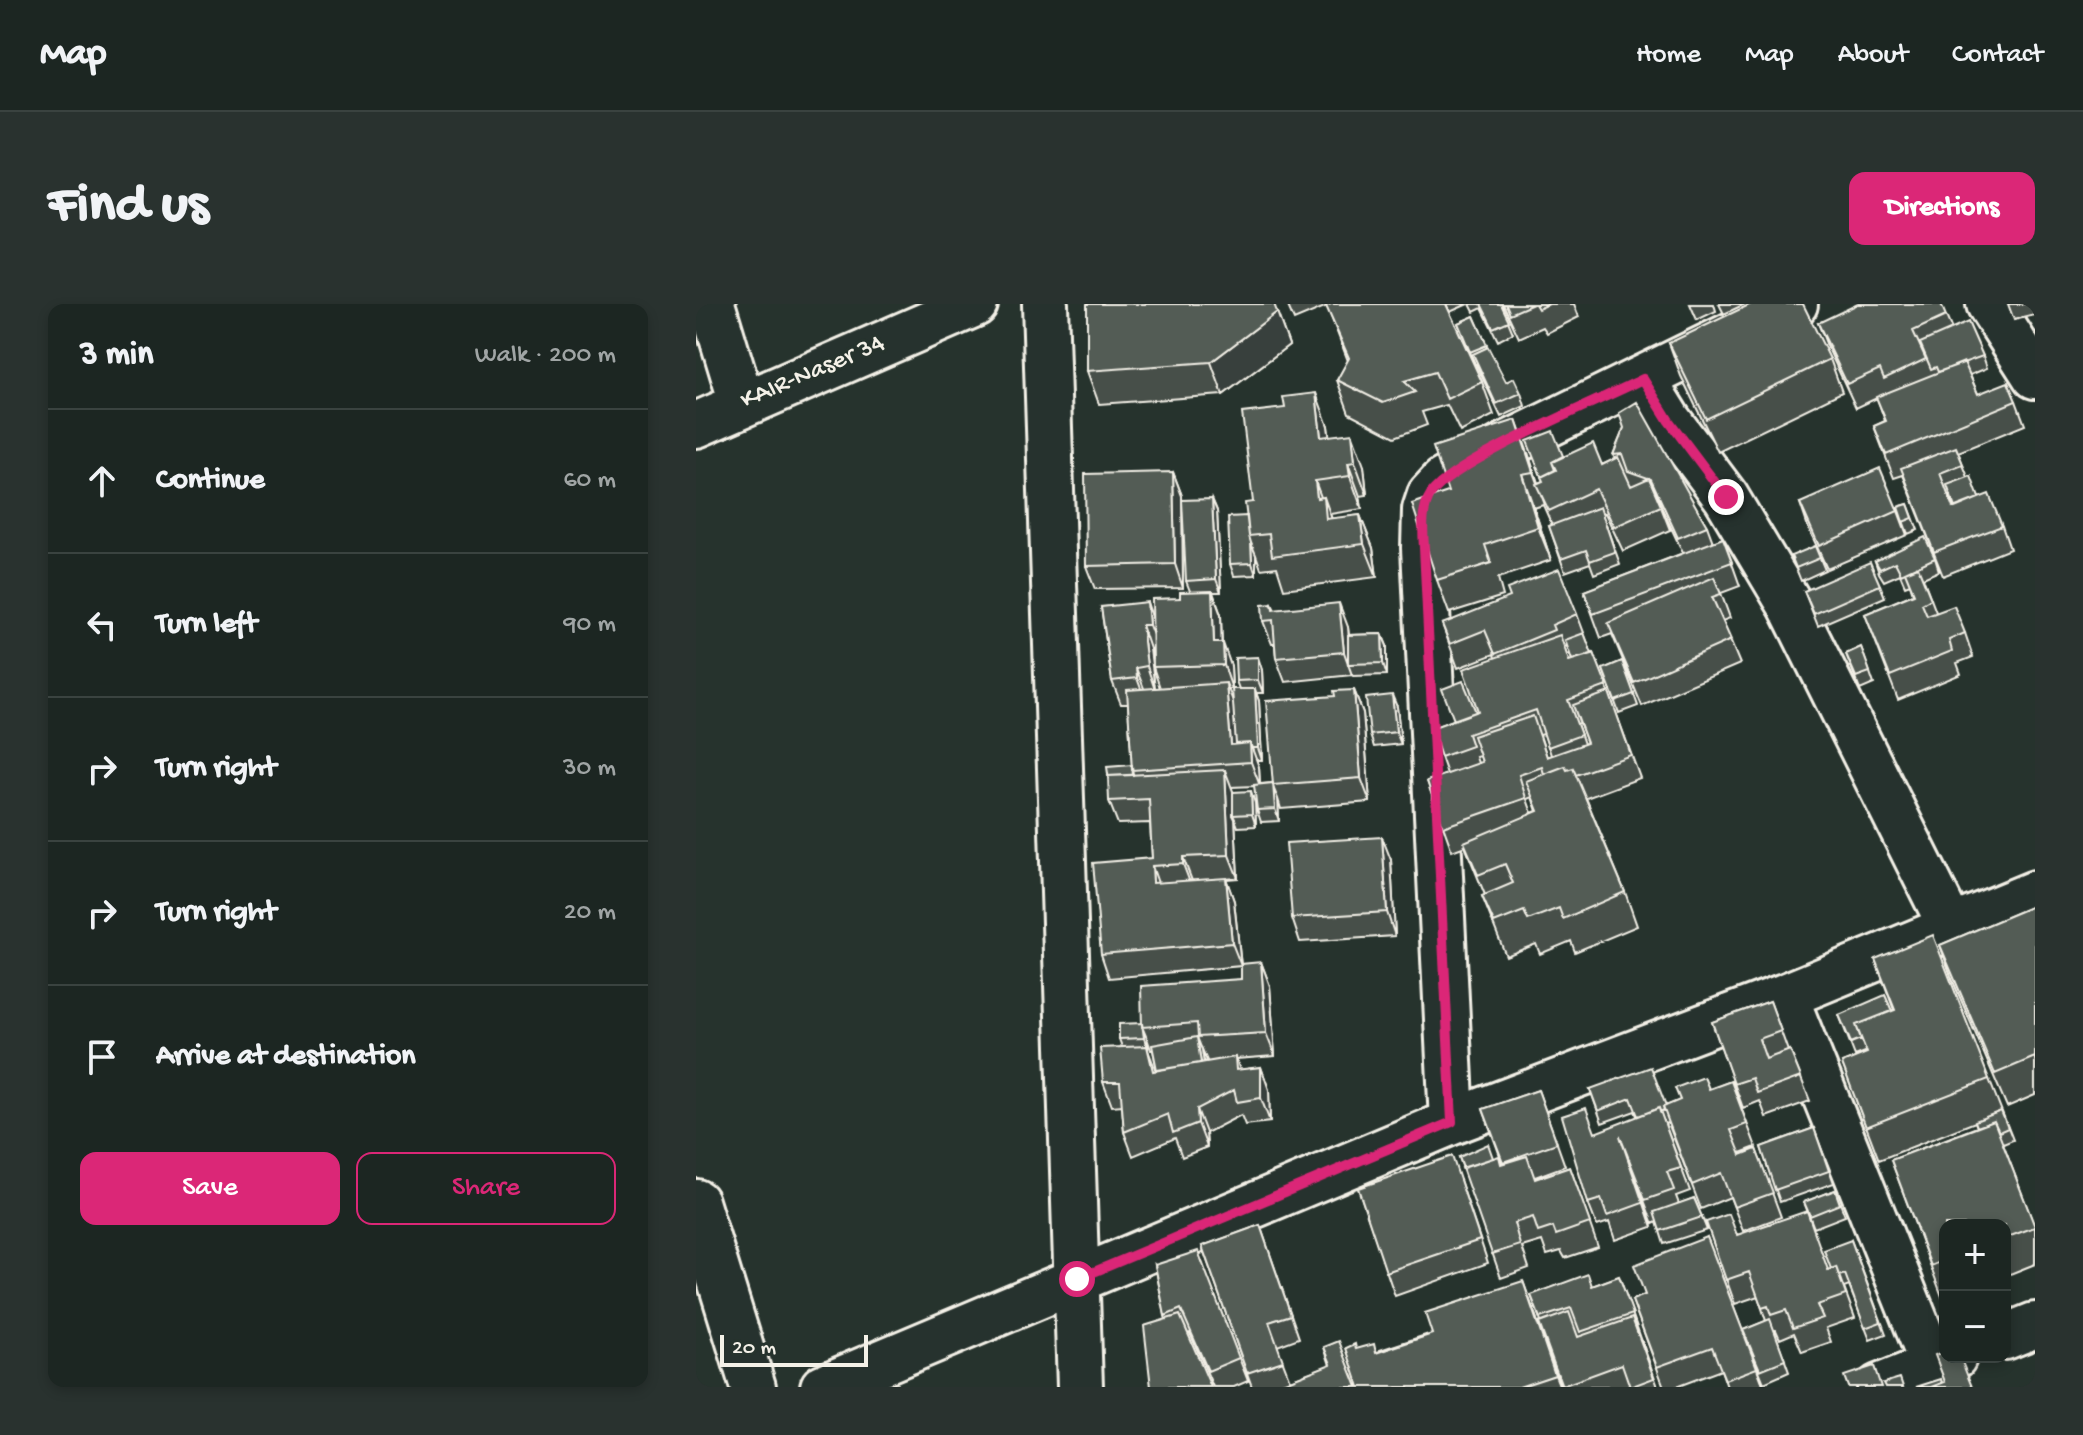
<!DOCTYPE html>
<html lang="en">
<head>
<meta charset="utf-8">
<style>
	:root { --surface:#1c2622; --page:#29322f; --text:#f1f3f6; --muted:#a0a5a5; --line:#3a4340; --accent:#db2777 }
	body { margin:0; font-family:"Gochi Hand",sans-serif; background:var(--page); color:var(--text) }
	.controls { position:absolute; right:24px; bottom:24px; display:grid; overflow:hidden; border-radius:16px; box-shadow:0 4px 12px #0003 }
	.controls button { width:72px; height:72px; display:grid; place-items:center; padding:0; border:0; border-bottom:2px solid var(--line); background:var(--surface); color:var(--text); font:40px sans-serif }
	.scale { position:absolute; left:24px; bottom:20px; width:148px; box-sizing:border-box; padding-left:8px; border:4px solid #f4f1e8; border-top:0; font-size:22px; line-height:28px; white-space:nowrap; color:#f4f1e8; -webkit-text-stroke:6px #26332d; paint-order:stroke }
	.stop { position:absolute; width:24px; height:24px; margin:-18px; border:6px solid #db2777; border-radius:50%; background:#fff }
	.stop.end { background:#db2777; border-color:#fff; box-shadow:0 2px 8px #0008 }
	.list { margin:0; padding:0; list-style:none }
	h2 { display:flex; justify-content:space-between; align-items:center; height:104px; margin:0; padding:0 32px; font-size:34px }
	h2 small { font-size:26px; font-weight:400; color:var(--muted) }
	.list li { display:grid; grid-template-columns:52px 1fr auto; gap:24px; align-items:center; box-sizing:border-box; height:144px; padding:0 32px; border-top:2px solid var(--line) }
	.list b { display:block; font-size:30px; white-space:nowrap }
	.list em { font-size:26px; font-style:normal; color:var(--muted) }
	.actions { display:flex; gap:16px; padding:24px 32px }
	.actions a { flex:1; padding:18px 0; border:2px solid var(--accent); border-radius:16px; text-align:center; font-size:28px; color:var(--accent) }
	.actions .main { background:var(--accent); color:#fff }
	.icon { flex:none; width:44px; height:44px; fill:none; stroke:currentColor; stroke-width:2; stroke-linecap:round; stroke-linejoin:round }
	.map { position:relative; flex:none; width:1339px; height:1083px; overflow:hidden; border-radius:16px }
	header { display:flex; align-items:center; gap:48px; box-sizing:border-box; height:112px; padding:0 40px; background:var(--surface); border-bottom:2px solid var(--line) }
	header strong { font-size:38px }
	nav { display:flex; gap:44px; margin-inline-start:auto; font-size:28px }
	.intro { display:flex; align-items:center; justify-content:space-between; box-sizing:border-box; height:192px; padding:0 48px }
	h1 { margin:0; font-size:56px }
	.button { padding:20px 36px; border-radius:16px; background:var(--accent); color:#fff; font-size:28px; font-weight:700 }
	main { display:flex; gap:48px; padding:0 48px }
	aside { flex:1; background:var(--surface); border-radius:16px; box-shadow:0 4px 12px #0003 }
	.map>svg:first-child { display:block }
</style>
</head>
<body>
<header>
<strong>Map</strong>
<nav><a>Home</a><a>Map</a><a>About</a><a>Contact</a></nav>
</header>
<div class="intro"><h1>Find us</h1><a class="button">Directions</a></div>
<main>
<aside>
<h2>3 min<small>Walk · 200 m</small></h2>
<ul class="list">
<li><svg class="icon" aria-label="ahead" viewBox="0 0 24 24"><path d="M12 20V5M6 11l6-6 6 6"/></svg><div><b>Continue</b></div><em>60 m</em></li>
<li><svg class="icon" aria-label="left" viewBox="0 0 24 24"><path d="M17 20v-9H6M10 6l-5 5 5 5"/></svg><div><b>Turn left</b></div><em>90 m</em></li>
<li><svg class="icon" aria-label="right" viewBox="0 0 24 24"><path d="M7 20v-9h11M14 6l5 5-5 5"/></svg><div><b>Turn right</b></div><em>30 m</em></li>
<li><svg class="icon" aria-label="right" viewBox="0 0 24 24"><path d="M7 20v-9h11M14 6l5 5-5 5"/></svg><div><b>Turn right</b></div><em>20 m</em></li>
<li><svg class="icon" aria-label="arrive" viewBox="0 0 24 24"><path d="M6 21V4h12l-3 4 3 4H6"/></svg><div><b>Arrive at destination</b></div></li>
</ul>
<div class="actions"><a class="main">Save</a><a>Share</a></div>
</aside>
<div class="map">
<svg width="1339" height="1083" viewBox="0 0 1339 1083">
	<rect width="100%" height="100%" fill="#26332d"/>
	<filter id="ink" filterUnits="userSpaceOnUse"><feTurbulence type="fractalNoise" baseFrequency=".0125" numOctaves="2"/><feDisplacementMap in="SourceGraphic" scale="16" xChannelSelector="R" yChannelSelector="G"/><feConvolveMatrix kernelMatrix="1 2 1 2 8 2 1 2 1" color-interpolation-filters="sRGB"/></filter>
	<g filter="url(#ink)">
		<g fill="none" stroke-linecap="round" stroke-linejoin="round">
			<defs>
				<path id="minor" d="M16,0L46,99
					M349,0L384,1083
					M1293,0L1339,72
					M947,75L973,117L1030,193L1095,302L1255,623
					M0,121L279,0
					M1089,692L1237,1061
					M756,818L728,244L729,206L734,191L747,177L814,139L1099,0
					M0,898L57,1083
					M1309,1033L1339,1021
					M127,1083L756,818L1089,692L1339,589
					M1183,1083L1258,1053"/>
			</defs>
			<!-- minor casing -->
			<use href="#minor" stroke="#f4f1e8" stroke-width="50"/>
			<!-- minor -->
			<use href="#minor" stroke="#26332d" stroke-width="44"/>
		</g>
		<!-- wall -->
		<path fill="#474f49" stroke="#f4f1e8" stroke-width="2" fill-rule="evenodd" d="M591,0H750L786,78L798,111L764,128L751,101L726,108L731,121L699,133L653,109L641,76L652,57L631,2L598,16Z
			M750,0H772L754,8Z
			M774,0H805L817,29L802,37L786,4L778,8Z
			M807,0H878L883,13L851,29L847,23L823,34Z
			M994,0H1018L1020,7L1001,16Z
			M1023,0H1049L1028,10Z
			M1312,0H1339V11L1318,16Z
			M581,8L593,41L527,91L403,100L391,67Z
			M778,12L791,43L810,78L825,89L829,102L805,113L780,60H779L762,19Z
			M1250,12L1256,26L1287,52L1291,64L1274,71L1282,90L1320,97L1329,121L1262,148L1272,173L1283,194L1306,222L1314,245L1247,272L1207,171L1198,174L1187,146L1178,122L1189,117L1181,94L1160,104L1131,42L1122,19ZM1254,191L1259,204H1257L1253,192Z
			M973,39L1134,55L1146,88L1022,148L985,72Z
			M632,122L633,132L668,162L671,191L664,192L666,205L634,210L636,215L664,211L677,244L681,273L588,285L581,263L565,265L560,251V271L538,272L534,260L551,212L557,198Z
			M928,124L1011,222L1017,238L1027,234L1044,282L1025,289L1034,314L1026,317L1044,360L946,402L916,330L905,334L888,287L987,249L963,198L974,226L927,247L909,209L906,210L924,260L898,270L894,259L869,268L853,222L856,221L847,201L838,204L855,256L802,274L807,292L753,309L741,276L752,188L832,149L842,179L847,177L867,152L906,161L919,155L917,151Z
			M477,168L486,192L487,284L399,285L390,262Z
			M516,195L521,207L525,288H517L525,311L526,339L535,362L536,385H532L537,399L543,385L540,377L566,366L567,389H560L563,397L566,456H560L563,463L564,480L576,479L639,392L658,386L667,409L674,498L585,505L582,495L583,517L565,518L561,506L559,482L535,483L537,488L559,499L560,522L542,523L539,515L542,574L530,575L538,597L545,662L413,674L405,650L456,554L454,519L422,520L413,497L436,461L432,400H425L416,377L405,303L456,312L494,287L490,277ZM454,345H456L457,363L464,384H459Z
			M1104,199L1202,207L1211,231L1131,265L1112,223Z
			M1212,200L1222,226L1212,230L1202,203Z
			M1095,252L1124,254L1129,266L1105,277Z
			M1239,254L1243,267L1227,274L1240,308L1269,329L1277,353L1261,359L1265,370L1202,396L1169,310L1217,290L1214,280L1209,282L1204,270L1188,277L1183,269L1179,257Z
			M1184,281L1189,293L1122,322L1108,287Z
			M576,300L579,306L652,323L653,331L686,330L691,342V371L657,372L656,371L589,378L580,354L579,340H576L567,317Z
			M881,310L896,350L898,349L944,474L890,494L929,588L941,622L879,648L875,637L844,650L840,640L810,652L786,592L789,591L769,542L756,547L731,477L751,470L735,424L782,407L799,354L798,350L762,364L746,320ZM871,342L876,356L873,357L868,343ZM884,419L891,439L888,440L881,420ZM848,430L855,451L851,453L844,431ZM784,452L786,458L782,459L780,453ZM836,493L841,507L836,509L831,495Z
			M1165,343L1178,380L1164,386L1150,350Z
			M926,357L942,402L923,409L907,365Z
			M701,403L705,440L678,443L674,431Z
			M695,556L699,632L604,638L596,614Z
			M1339,601V791L1311,803L1256,675L1244,641Z
			M1179,655L1293,775L1317,836L1307,840L1339,924V960L1309,972V921H1249V994L1247,995L1195,856L1281,823L1279,818L1183,856L1146,759L1170,750L1169,748L1159,752L1143,711L1198,706Z
			M565,658L574,682L579,752L540,755L544,766L565,763L573,786L574,818L549,821L545,811L510,829L511,843L486,853L479,834L437,852L428,828L426,801L416,802L407,778L426,743L423,735L446,719L545,675ZM452,737L455,746H457L461,766L460,767L452,746ZM505,743L511,757L508,758L506,746Z
			M1074,697L1092,747L1094,746L1114,797L1070,813L1064,797L1047,804L1016,718Z
			M1035,777L1060,843L1044,849L1045,851L1060,845L1085,913L1047,927L1034,893L1005,905L972,819L969,820L994,887L980,892L983,900L998,894L1011,926L968,940L961,918L957,920L933,856L956,923L919,936L913,918L901,922L892,899L941,812L939,807L906,819L894,785L970,802Z
			M842,786L869,862L839,873V875L874,863L902,943L869,954L865,947L851,951L846,937L826,943L833,964L805,974L763,853L797,854L806,860H807L787,805Z
			M1118,824L1138,879L1084,898L1065,843Z
			M764,876L792,959L699,992L662,884Z
			M1139,886L1149,912L1118,924L1108,898Z
			M1010,918L1132,966L1135,965L1155,936L1190,1030L1174,1036L1153,982L1148,984L1159,1014L1130,1024L1135,1038L1106,1048L1098,1029L1084,1035L1080,1026H1078L1093,1068L1068,1079L1047,1026L1070,1017L1062,992L1039,1000Z
			M564,921L603,1034L581,1042L594,1076L634,1061L628,1043L661,1083H556L506,942Z
			M1011,933L1068,1083H1031L1025,1066L980,1083H968L936,996L949,991Z
			M459,961L543,1054L552,1077L538,1083H517L494,1029L492,1030L470,1016Z
			M923,972L962,1083H866L843,1019L845,1018L835,991L896,982Z
			M839,1010L864,1083H663L660,1045L681,1048L730,1032Z"/>
		<!-- shaded-wall -->
		<path fill="#39403c" stroke="#f4f1e8" stroke-width="2" d="M581,8L593,41L527,91L515,58Z
			M620,89L632,122L638,166L625,133Z
			M820,116L832,149L849,201L837,168Z
			M656,129L668,162L671,191L659,158Z
			M652,159L664,192L666,205L654,172Z
			M477,168L486,192L487,284L479,260Z
			M826,170L838,204L855,256L842,223Z
			M619,177L629,204L628,193L640,227L642,243L621,194Z
			M516,195L521,207L525,288L520,275Z
			M664,211L677,244L681,273L668,240Z
			M555,239L560,251V271L556,259Z
			M516,287L525,311L526,363L518,339Z
			M451,298L459,322L462,344L453,321Z
			M643,299L652,323L655,360H652L656,371L648,348Z
			M446,321L454,345L459,386L451,362Z
			M686,330L691,342V371L687,359Z
			M527,339L535,362L536,385L528,361Z
			M562,353L566,366L567,389L562,376Z
			M440,364L449,387L450,398L441,374Z
			M530,379L539,403L542,444L535,441Z
			M559,385L563,397L566,456L562,444Z
			M658,386L667,409L674,498L665,474Z
			M696,391L701,403L705,440L700,428Z
			M554,439L563,463L564,482L555,458Z
			M529,466L538,490L537,511L539,515L542,574L533,551Z
			M577,483L582,495L583,517L579,505Z
			M555,487L559,499L560,522L556,510Z
			M686,533L695,556L699,632L691,608Z
			M487,553L496,577V584L487,560Z
			M456,562L464,585L457,579Z
			M530,574L538,597L545,662L536,639Z
			M565,658L574,682L579,752L570,729Z
			M447,725L452,737V746L448,734Z
			M501,733L506,746L511,780L506,768Z
			M565,763L573,786L574,818L565,794Z
			M501,805L510,829L511,843L502,819Z
			M827,977L839,1010L864,1083L859,1071Z"/>
		<!-- building -->
		<path fill="#525c55" stroke="#f4f1e8" stroke-width="2" d="M391,0H578L581,8L515,58L391,67Z
			M635,0H750L786,78L751,95L739,68L708,77L719,88L687,99L641,76L653,54L630,2Z
			M785,0H805L813,17L797,24Z
			M810,0H837L814,10Z
			M839,0H853L842,5Z
			M1055,0H1107L1134,55L1010,115L973,39Z
			M1162,0H1245L1250,12L1217,27L1230,55L1188,75L1184,65L1151,80L1122,19Z
			M778,12L791,41L774,48L762,19Z
			M1272,18L1287,52L1242,68L1240,63L1235,65L1224,39Z
			M792,43L810,78L818,74L825,89L800,100L777,50Z
			M1268,58L1282,90L1312,78L1320,97L1190,151L1178,122L1190,117L1180,93Z
			M620,89L625,133L656,129L659,158L652,159L654,172L619,177L621,194L628,193L630,215L664,211L668,240L576,252L573,230L553,232L549,199L557,198L546,109L589,104L587,93Z
			M941,98L1011,222L982,234L955,175L932,167L926,150L917,151L928,124L923,109Z
			M820,116L837,168L826,170L842,223L789,241L795,259L741,276L716,200L752,188L737,143Z
			M857,127L867,152L856,158L859,166L845,173L847,177L831,137Z
			M897,139L906,161L922,153L935,182L953,174L965,202L918,223L900,185L853,207L840,180L847,177L845,173L860,166L856,158Z
			M1260,143L1267,160L1244,169L1257,204L1293,190L1306,222L1238,248L1205,164Z
			M1184,164L1202,207L1123,242L1104,199Z
			M477,168L479,260L390,262L389,170Z
			M1275,172L1283,194L1259,204L1251,181Z
			M516,195L520,275L490,277L486,196Z
			M1212,200L1217,214L1207,218L1202,203Z
			M904,203L919,248L894,257L890,246L865,255L853,222Z
			M551,212L553,232L555,239L556,259L534,260L532,213Z
			M1229,233L1239,254L1205,270L1199,258L1184,265L1179,257Z
			M1027,234L1036,258L897,310L888,287Z
			M1119,242L1124,254L1100,264L1095,252Z
			M1174,258L1184,281L1118,310L1108,287Z
			M1222,263L1235,295L1226,300L1231,312L1258,302L1269,329L1253,336L1256,347L1194,372L1169,310L1218,290L1209,268Z
			M863,265L881,310L856,321L858,326L799,350L789,326L754,340L746,320L814,293L811,285Z
			M1018,273L1025,290L1016,293L1035,336L938,379L912,319Z
			M516,287L518,339H527L528,361L457,363L456,295L484,294V288Z
			M451,298L453,321H446L451,362L440,364L441,374L416,377L405,303Z
			M643,299L648,348L580,354L577,316L567,317L566,301L576,300L577,306Z
			M888,329L896,350L876,356L869,336Z
			M686,330L687,359L652,360V331Z
			M864,331L873,357L898,349L911,382L872,396L885,431L852,443L840,406L772,430L776,442L745,453L735,424L782,407L767,365Z
			M1165,343L1174,368L1160,373L1150,350Z
			M562,353V376L540,377L539,354Z
			M926,357L938,390L919,397L907,365Z
			M767,377L780,408L758,416L746,385Z
			M530,379L535,441L554,439L555,458L436,466L431,386Z
			M536,385H559L562,444H556L554,439L540,440Z
			M658,386L665,474L577,481L570,397L639,392L638,387Z
			M913,388L935,451L880,471L877,464L871,466L869,462L848,470L846,463L823,471L830,494L747,523L731,477L786,458L777,432L837,412L851,453L891,439L877,401Z
			M696,391L700,428L674,431L670,394Z
			M436,461L437,471L412,472L413,477L411,463Z
			M869,462L871,466L877,464L929,588L867,615L863,604L832,616L828,607L798,619L786,592L817,579L809,560L782,571L768,538L842,507L830,477Z
			M529,466L533,551L487,553V560L456,562L457,579L530,574L536,639L405,650L397,559L456,554L453,495L413,497L412,472Z
			M577,479L579,505L561,506L558,481Z
			M555,487L556,510L537,511V488Z
			M686,533L691,608L596,614L590,539Z
			M1339,601V753L1299,770L1244,641Z
			M1237,631L1293,775L1170,823L1146,759L1171,749L1160,721L1199,706L1179,655Z
			M565,658L570,729L502,733L501,719L446,723L445,682L545,675V660Z
			M1189,691L1196,707L1160,721L1165,735L1155,739L1143,711Z
			M1074,697L1085,727L1063,735L1070,755L1094,746L1105,773L1061,789L1056,774L1038,780L1016,718Z
			M446,719L448,734L423,735V720Z
			M501,733L505,759L461,766L456,741Z
			M451,742L457,767L539,753L540,766L565,763V794L541,798L538,786L501,805L502,819L477,829L472,810L428,828L424,778H407L404,744Z
			M955,763L970,802L967,803L968,806L964,808L963,804L942,812L935,794L902,807L894,785Z
			M1008,773L1013,785L1035,777L1051,820L1035,826L1045,851L1060,845L1077,889L1038,903L1025,869L996,881L967,803L984,796L979,784Z
			M842,786L861,839L807,858L787,805Z
			M890,804L899,829L963,804L985,864L971,868L978,886L949,896L924,832L947,899L911,912L905,895L892,899L866,812Z
			M1305,807L1312,824L1303,828L1298,817L1281,823L1279,817Z
			M1298,817L1339,923L1309,934V921H1249V956L1235,962L1195,856Z
			M1118,824L1133,867L1079,886L1065,843Z
			M792,840L797,854L767,864L763,853Z
			M756,852L784,936L690,968L662,884Z
			M803,852L805,860L831,852L839,875L874,863L894,919L860,931L857,923L842,928L837,913L818,919L824,941L796,950L766,864Z
			M1139,886L1144,900L1114,912L1108,898Z
			M998,894L1006,913L964,927L958,908Z
			M1111,907L1132,966L1140,963L1150,991L1121,1001L1127,1014L1097,1024L1090,1006L1075,1011L1072,1002L1066,1004L1053,968L1030,976L1010,918L1033,910L1041,931Z
			M564,921L595,1011L573,1018L587,1057L551,1069L506,942Z
			M1011,933L1061,1064L1029,1076L1016,1043L961,1063L936,996L949,991L938,961Z
			M1155,936L1185,1018L1169,1024L1149,970L1143,972L1140,963L1135,965L1128,946Z
			M502,947L543,1054L512,1067L485,1005L469,1012L459,961Z
			M892,970L896,982L923,972L937,1010L884,1028L875,1004L844,1014L835,991Z
			M827,977L859,1071L823,1083H663L650,1044L659,1040L660,1045L678,1040L680,1049L736,1030L729,1009Z
			M873,1008L882,1033L936,1014L958,1074L934,1083L926,1060L866,1082L843,1019Z
			M484,1011L515,1083H455L448,1022Z
			M1074,1015L1089,1056L1064,1066L1047,1026Z
			M730,1031V1032L684,1047V1046Z
			M643,1037L661,1083H576L635,1060L628,1043Z
			M1249,1047V1053H1264L1276,1083H1235L1249,1078L1239,1051Z
			M1178,1062L1185,1083H1152L1148,1072Z
			M1204,1074L1207,1083H1189L1187,1079Z
			M1245,1075L1246,1079L1235,1083H1220Z"/>
	</g>
	<g fill="none" stroke-linecap="round" stroke-linejoin="round" filter="url(#ink)">
		<!-- route -->
		<path stroke="#db2777" stroke-width="10" d="M381,975L756,818L728,244C727,227 725,205 735,190C757,157 905,96 947,75L973,117L1030,193"/>
	</g>
	<g text-anchor="middle" dominant-baseline="central" stroke-width="6" stroke-linejoin="round" paint-order="stroke">
		<!-- street labels -->
		<g font-size="26" fill="#f4f1e8" stroke="#26332d">
			<text transform="translate(117 69) rotate(-23)">KAIR-Naser 34</text>
		</g>
	</g>
</svg>
<div class="controls">
<button>+</button>
<button>−</button>
</div>
<div class="scale">20 m</div>
<div class="stop" style="left:381px;top:975px"></div>
<div class="stop end" style="left:1030px;top:193px"></div>
</div>
</main>
</body>
</html>
